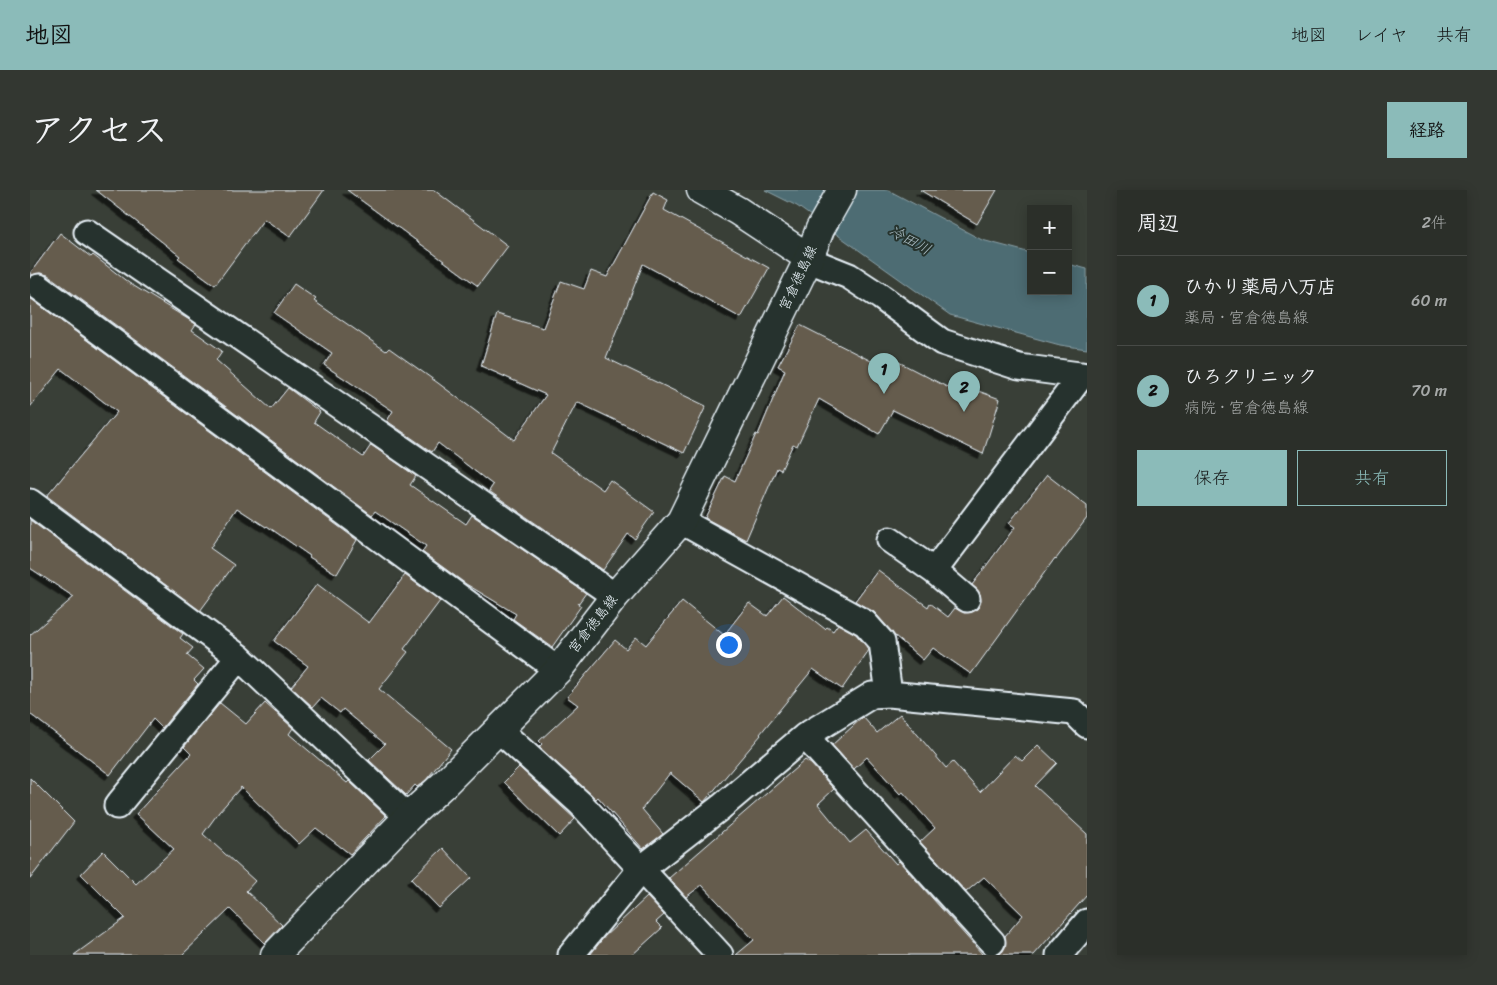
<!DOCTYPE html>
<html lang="ja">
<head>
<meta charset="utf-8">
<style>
	:root { --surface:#2b2f29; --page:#333731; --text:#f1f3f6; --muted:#a6a9a8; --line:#474a46; --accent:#8bbbb9 }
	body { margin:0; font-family:Sriracha,"Klee One",sans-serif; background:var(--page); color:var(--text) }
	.controls { position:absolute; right:15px; top:15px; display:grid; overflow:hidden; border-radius:0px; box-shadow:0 2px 12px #0003 }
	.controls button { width:45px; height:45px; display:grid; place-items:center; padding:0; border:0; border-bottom:1px solid var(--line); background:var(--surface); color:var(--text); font:25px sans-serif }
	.you { position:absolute; left:698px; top:454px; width:18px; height:18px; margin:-12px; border:4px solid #fff; border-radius:50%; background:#1a73e8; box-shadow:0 0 0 8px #1a73e833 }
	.badge { display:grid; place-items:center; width:32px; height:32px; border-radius:50%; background:var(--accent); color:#111; font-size:16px; font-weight:700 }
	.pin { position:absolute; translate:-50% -41px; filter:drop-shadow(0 1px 2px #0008) }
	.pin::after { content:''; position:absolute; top:26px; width:18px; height:15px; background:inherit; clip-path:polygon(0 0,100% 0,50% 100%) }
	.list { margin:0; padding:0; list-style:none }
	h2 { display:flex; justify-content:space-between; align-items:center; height:65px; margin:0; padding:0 20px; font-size:21px }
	h2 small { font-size:16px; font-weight:400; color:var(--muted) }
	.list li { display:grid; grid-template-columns:32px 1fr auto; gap:15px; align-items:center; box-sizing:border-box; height:90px; padding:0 20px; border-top:1px solid var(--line) }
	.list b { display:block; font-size:19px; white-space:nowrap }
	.list p { margin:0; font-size:16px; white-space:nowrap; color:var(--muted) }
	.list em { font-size:16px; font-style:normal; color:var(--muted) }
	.actions { display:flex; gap:10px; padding:15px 20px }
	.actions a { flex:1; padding:11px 0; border:1px solid var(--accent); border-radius:0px; text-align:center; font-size:18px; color:var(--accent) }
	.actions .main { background:var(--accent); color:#111 }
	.map { position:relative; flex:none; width:1057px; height:765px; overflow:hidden; border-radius:0px }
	header { display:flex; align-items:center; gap:30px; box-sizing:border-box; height:70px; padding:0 25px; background:var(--accent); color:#111 }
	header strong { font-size:24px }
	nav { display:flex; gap:28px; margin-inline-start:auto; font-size:18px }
	.intro { display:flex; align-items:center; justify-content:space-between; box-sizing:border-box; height:120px; padding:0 30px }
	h1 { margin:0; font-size:35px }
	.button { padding:12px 22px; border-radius:0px; background:var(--accent); color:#111; font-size:18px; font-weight:700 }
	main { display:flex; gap:30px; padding:0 30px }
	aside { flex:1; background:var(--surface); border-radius:0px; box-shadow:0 2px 12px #0003 }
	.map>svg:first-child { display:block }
</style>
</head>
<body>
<header>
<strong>地図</strong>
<nav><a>地図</a><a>レイヤ</a><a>共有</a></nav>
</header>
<div class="intro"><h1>アクセス</h1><a class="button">経路</a></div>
<main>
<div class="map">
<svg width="1057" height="765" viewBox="0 0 1057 765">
	<defs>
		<filter id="shadow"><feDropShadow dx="-4.5" dy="4.5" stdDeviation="0" flood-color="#0009"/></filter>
	</defs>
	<rect width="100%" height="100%" fill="#393f37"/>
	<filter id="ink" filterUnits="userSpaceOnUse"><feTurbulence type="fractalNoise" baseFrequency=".02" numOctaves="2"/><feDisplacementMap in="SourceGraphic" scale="10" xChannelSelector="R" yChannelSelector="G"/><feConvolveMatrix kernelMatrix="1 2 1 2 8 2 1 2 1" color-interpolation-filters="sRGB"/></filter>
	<g filter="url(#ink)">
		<!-- water -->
		<path fill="#4d6c73" stroke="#8ba1a8" d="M735,0H858L952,50L1001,63V101H1038V74L1057,79V159L1030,155L920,125L767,16Z"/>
		<!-- building -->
		<path fill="#655c4e" stroke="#e8f1f8" filter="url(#shadow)" d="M66,0H294L260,47L234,29L185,95L148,68L150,66Z
			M317,0H404L478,56L448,96Z
			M890,0H967L947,34Z
			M623,2L638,10L634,20L739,78L711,128L613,74L576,168L676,216L654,263L547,212L521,263L573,300L580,290L624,322L605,349L598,344L573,380L459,301L463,295L408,253L402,262L357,231L363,221L294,175L302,163L244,123L264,94L286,109L284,111L356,161L359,158L408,193L484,250L516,205L451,176L467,124L513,138L531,91L554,99L561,81L577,87Z
			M30,43L61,67L63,65L99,93L166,134L162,140L192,161L186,170L241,219L258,198L290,222L284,232L333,267L341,255L386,286L380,295L436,334L442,325L556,403L548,414L551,416L522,457L483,429L486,424L436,394L392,362L396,356L345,321L342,325L18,85L10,83L0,86L1,82Z
			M0,108L327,350L307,384L279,367L280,366L237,336L236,337L207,318L180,358L204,375L170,421L17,306L87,222L31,179L0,217Z
			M770,135L853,177L859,167L917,197L921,191L970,209L953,264L863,220L849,244L789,209L767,256L763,254L751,280L747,278L716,350L675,328L695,286L705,291L726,244L728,245L755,180L748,176Z
			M1017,285L1057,316V328L1026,369L1025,368L941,484L903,458L893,470L864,445L845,423L825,411L848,380L898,417L900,413L918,427L925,418L934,423L942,422L948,418L951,411L950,404L942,395L985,337L979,333Z
			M0,330L153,444L150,448L163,458L157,465L174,479L164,490L168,494L132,538L123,529L80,585L0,524V445L44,407L0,378Z
			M375,385L410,411L374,459L378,462L349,499L421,559L396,590L387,597L385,595L376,605L339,570L355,554L313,519L310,523L291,508L283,517L261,497L278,476L244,451L287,394L339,433Z
			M753,406L795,439L797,437L803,441L808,434L826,444L839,460L812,499L783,479L730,544L731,545L674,612L640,583L612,619L633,644L613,659L568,607L566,609L509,557L512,554L509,551L548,515L537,507L585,450L596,459L606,447L616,455L652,411L694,445L719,413L737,426Z
			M190,513L216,534L235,513L263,538L259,544L317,593L319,591L356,626L320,664L286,638L269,654L211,597L189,622L173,644L225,691L216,701L252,735L235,753L200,719L152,765H44L95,728L51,684L73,661L106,694L144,659L106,624L161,564L154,557Z
			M870,524L916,578L923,572L950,602L985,565L992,571L1008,555L1027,573L1005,596L1057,644V705L1004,765H967L972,762L975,757V746L993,725L954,687L936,702L890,652L905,638L873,602L870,604L837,567L824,579L802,555L833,527L847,543Z
			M775,570L781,574L804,599L788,614L820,653L836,640L866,674L869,671L953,765H706L724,750L672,695L656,707L638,687L639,688Z
			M489,577L545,629L529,646L474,592Z
			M0,588L44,632L0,689Z
			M413,658L441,688L409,718L381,689Z
			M617,707L634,725L626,732L632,738L602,765H560L574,747Z"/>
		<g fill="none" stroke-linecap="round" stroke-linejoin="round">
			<defs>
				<path id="minor" d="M57,42L585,406
					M779,68L784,72L819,86L851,107L912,152L989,177L1057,186
					M9,97L528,480
					M0,312L209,467L378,627
					M651,331L835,433L852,452L859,504L1044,522L1057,535
					M860,350L904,381L937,409
					M904,381L1052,185
					M468,539L551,614L611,679L691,617L775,546L962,752
					M775,546L842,505L859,504
					M87,616L209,467
					M541,765L611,679L690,765
					M1029,765L1057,732"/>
				<path id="tertiary" d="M671,0L708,21L779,68"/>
				<path id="secondary" d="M245,765L378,627L414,594L528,480L585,406L651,331L779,68L790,39L812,0"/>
			</defs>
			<!-- minor casing -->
			<use href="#minor" stroke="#e8f1f8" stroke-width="29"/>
			<!-- tertiary casing -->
			<use href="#tertiary" stroke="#e8f1f8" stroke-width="31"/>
			<!-- secondary casing -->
			<use href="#secondary" stroke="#e8f1f8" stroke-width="31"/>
			<!-- minor -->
			<use href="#minor" stroke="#26332d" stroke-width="25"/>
			<!-- tertiary -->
			<use href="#tertiary" stroke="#26332d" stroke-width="28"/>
			<!-- secondary -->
			<use href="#secondary" stroke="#26332d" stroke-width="28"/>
		</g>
	</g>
	<g text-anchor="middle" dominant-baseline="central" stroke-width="4" stroke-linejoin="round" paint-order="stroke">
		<!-- street labels -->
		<g font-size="14" fill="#e8f1f8" stroke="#26332d">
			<text transform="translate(768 88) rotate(-65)">宮倉徳島線</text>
			<text transform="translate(563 434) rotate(-52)">宮倉徳島線</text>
		</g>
		<!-- water labels -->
		<g font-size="15" font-style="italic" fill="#aabcc3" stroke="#26332d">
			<text transform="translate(880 50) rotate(29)">冷田川</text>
		</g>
	</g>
</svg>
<div class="controls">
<button>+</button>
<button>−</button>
</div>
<div class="you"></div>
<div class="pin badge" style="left:854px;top:204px">1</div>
<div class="pin badge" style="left:934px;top:222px">2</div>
</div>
<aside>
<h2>周辺<small>2件</small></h2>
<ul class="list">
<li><span class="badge">1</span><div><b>ひかり薬局八万店</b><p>薬局 · 宮倉徳島線</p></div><em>60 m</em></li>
<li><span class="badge">2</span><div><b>ひろクリニック</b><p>病院 · 宮倉徳島線</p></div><em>70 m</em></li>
</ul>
<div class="actions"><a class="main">保存</a><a>共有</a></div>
</aside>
</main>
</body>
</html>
